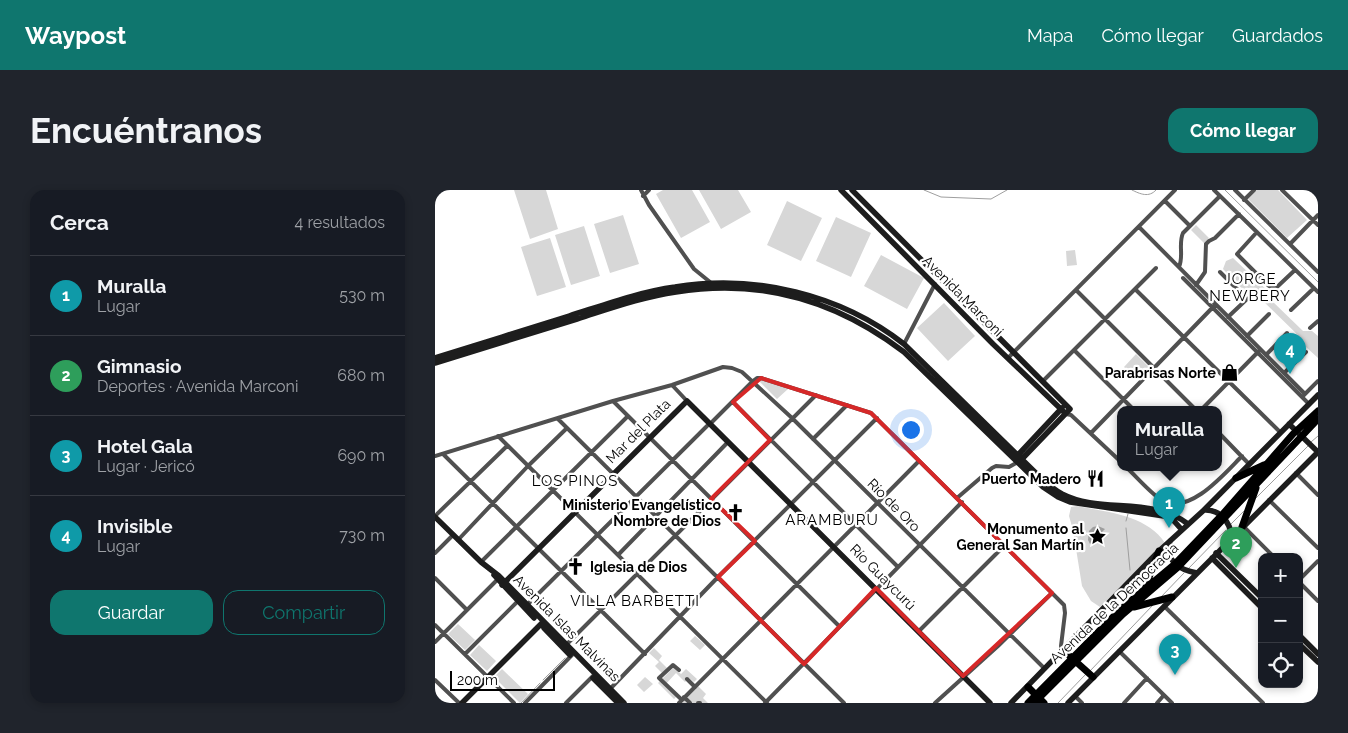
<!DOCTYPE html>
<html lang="es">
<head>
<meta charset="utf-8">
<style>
	:root { --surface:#171b24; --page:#20242c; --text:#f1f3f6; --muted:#9ea1a6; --line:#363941; --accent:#0f766e }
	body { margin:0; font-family:Raleway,sans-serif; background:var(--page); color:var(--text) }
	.controls { position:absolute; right:15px; bottom:15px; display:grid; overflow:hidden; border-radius:10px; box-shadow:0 2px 8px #0003 }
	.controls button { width:45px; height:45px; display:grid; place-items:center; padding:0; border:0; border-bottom:1px solid var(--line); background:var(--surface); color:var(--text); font:25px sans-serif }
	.scale { position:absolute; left:15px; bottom:12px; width:105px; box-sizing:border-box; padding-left:5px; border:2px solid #000; border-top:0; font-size:14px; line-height:18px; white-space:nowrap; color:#000; -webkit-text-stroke:4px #fff; paint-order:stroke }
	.you { position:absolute; left:475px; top:239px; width:18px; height:18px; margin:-12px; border:4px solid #fff; border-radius:50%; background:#1a73e8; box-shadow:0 0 0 8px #1a73e833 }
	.badge { display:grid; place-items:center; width:32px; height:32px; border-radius:50%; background:var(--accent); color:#fff; font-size:16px; font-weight:700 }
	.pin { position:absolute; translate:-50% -41px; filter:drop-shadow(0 1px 2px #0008) }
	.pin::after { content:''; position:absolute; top:26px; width:18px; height:15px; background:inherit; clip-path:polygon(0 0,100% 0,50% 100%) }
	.popup { position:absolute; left:682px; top:216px; width:105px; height:65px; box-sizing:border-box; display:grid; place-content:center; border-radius:10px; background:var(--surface); filter:drop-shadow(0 1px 4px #0005); font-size:16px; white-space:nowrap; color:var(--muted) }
	.popup b { font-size:19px; color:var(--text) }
	.popup::after { content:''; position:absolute; left:50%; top:100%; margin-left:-10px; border:10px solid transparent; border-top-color:var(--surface) }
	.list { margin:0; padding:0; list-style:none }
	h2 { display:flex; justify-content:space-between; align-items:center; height:65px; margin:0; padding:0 20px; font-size:21px }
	h2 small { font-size:16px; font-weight:400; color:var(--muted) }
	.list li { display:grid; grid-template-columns:32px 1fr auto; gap:15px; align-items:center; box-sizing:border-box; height:80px; padding:0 20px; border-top:1px solid var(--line) }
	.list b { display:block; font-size:19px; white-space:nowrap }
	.list p { margin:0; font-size:16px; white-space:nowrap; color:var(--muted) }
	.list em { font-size:16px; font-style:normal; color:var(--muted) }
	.actions { display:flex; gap:10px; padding:15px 20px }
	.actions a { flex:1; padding:11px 0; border:1px solid var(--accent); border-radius:15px; text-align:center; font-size:18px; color:var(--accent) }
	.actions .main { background:var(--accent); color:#fff }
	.icon { flex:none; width:28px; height:28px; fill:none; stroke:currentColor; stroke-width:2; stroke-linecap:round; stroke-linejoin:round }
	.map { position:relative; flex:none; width:883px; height:513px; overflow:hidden; border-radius:15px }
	header { display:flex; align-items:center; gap:30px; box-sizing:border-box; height:70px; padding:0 25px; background:var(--accent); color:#fff }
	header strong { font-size:24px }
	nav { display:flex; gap:28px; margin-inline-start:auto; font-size:18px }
	.intro { display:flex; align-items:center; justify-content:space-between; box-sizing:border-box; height:120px; padding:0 30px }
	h1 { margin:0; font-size:35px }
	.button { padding:12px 22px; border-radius:15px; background:var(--accent); color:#fff; font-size:18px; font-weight:700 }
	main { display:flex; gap:30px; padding:0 30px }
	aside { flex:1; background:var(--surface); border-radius:15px; box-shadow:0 2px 8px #0003 }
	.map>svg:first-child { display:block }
</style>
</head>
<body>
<header>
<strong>Waypost</strong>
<nav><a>Mapa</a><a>Cómo llegar</a><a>Guardados</a></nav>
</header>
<div class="intro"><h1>Encuéntranos</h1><a class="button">Cómo llegar</a></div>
<main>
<aside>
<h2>Cerca<small>4 resultados</small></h2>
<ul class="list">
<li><span class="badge" style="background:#0f9aa8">1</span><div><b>Muralla</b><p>Lugar</p></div><em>530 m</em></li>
<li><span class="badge" style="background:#2e9e5b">2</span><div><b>Gimnasio</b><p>Deportes · Avenida Marconi</p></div><em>680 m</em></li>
<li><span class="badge" style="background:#0f9aa8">3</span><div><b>Hotel Gala</b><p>Lugar · Jericó</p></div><em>690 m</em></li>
<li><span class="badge" style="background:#0f9aa8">4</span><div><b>Invisible</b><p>Lugar</p></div><em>730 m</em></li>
</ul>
<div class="actions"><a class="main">Guardar</a><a>Compartir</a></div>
</aside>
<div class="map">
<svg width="883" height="513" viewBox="0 0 883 513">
	<rect width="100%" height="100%" fill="#fff"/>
	<!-- green -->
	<path fill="#d7d7d7" d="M79,0H111L123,39L95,49Z
		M228,0H257L275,32L246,48L221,4Z
		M264,0H303L316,22L286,39Z
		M821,0H843L872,30L852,48L813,9Z
		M352,11L387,28L366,71L332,55Z
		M188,25L204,74L175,83L159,34Z
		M401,27L436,43L416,87L381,71Z
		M761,35L774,48L769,53L756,40Z
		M149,36L165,86L136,95L120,45Z
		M115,48L131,97L102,106L86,57Z
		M640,60L642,75L632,76L631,61Z
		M446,65L489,88L472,119L429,96Z
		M798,68L833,101V107L868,141H877L883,146V168L871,157L869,151L825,108L819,111L788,79L791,71Z
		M509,113L540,146L513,171L482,138Z
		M701,164L714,177L702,190L689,177Z
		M323,190H330L353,199L342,209Z
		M642,316C671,322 712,325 730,353L665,417L656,411L647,396L638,340L634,326L636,317Z
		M23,434L40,450L30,460L13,444Z
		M260,446L270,455L265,460L255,451Z
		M44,455L61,471L52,481L35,465Z
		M219,458L227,466L224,470L232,478L227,483L220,476L224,472L214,463Z
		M239,477L246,484L251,479L262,489L259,492L254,488L250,492L241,483L230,495L242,506L239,509L223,493Z
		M67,479L93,504L85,513L59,487Z
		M210,487L218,494L209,502L202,495Z
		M263,496L271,504L268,508L273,513H246Z"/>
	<!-- water -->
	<path fill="#9e9e9e" d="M663,336L670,339L666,343H661L659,345L660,350L655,354L653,350L654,341L658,337Z"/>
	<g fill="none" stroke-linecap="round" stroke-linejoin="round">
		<!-- stream -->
		<path stroke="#9e9e9e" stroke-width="1" d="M489,0L506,7L556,9L572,0
			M697,0C705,4 714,8 721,0
			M790,0L883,92
			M876,252L883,246
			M820,309L874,255
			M691,331L693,324
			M796,334L809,321
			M691,338L695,380
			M753,379L791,340
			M726,407L749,383
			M655,481L718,415
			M108,490L130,468
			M86,513L105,493
			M623,513L651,484"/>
		<!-- street -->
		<path stroke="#505050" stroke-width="4" d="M206,0L214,15L259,79L275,92
			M779,0L883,102
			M800,0L883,82
			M847,0L883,35
			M208,6L214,0
			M809,10L819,0
			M730,11L755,36
			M704,37L870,204
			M822,42L802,64L836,98L842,97L860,80
			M855,54L883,25
			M744,77C749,66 743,54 748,43L785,6
			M785,82L812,109L793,127
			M748,88L874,214
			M761,95L770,82L771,54L774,51L780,48L804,24
			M700,99L845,242
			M641,100L760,219
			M856,120L879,98
			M875,138L883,131
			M812,146L834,124
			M469,154L500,94
			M639,160L698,219
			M831,165L852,143
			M573,168L740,0
			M849,183L871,162
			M608,191L721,78
			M237,195L252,211
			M869,205L883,191
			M178,211L404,436
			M298,212L463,377
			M767,219L824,161
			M631,224L636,225L685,271
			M123,229L409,513
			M783,242L814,274
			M656,243L780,115
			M63,246L332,513
			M378,249L412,215
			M8,264L210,464
			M0,266L178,211L237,195L288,177L297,178L307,182L357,228L609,478
			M691,277C702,287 716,304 728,311C755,325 790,283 807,266
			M861,283L883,305
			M522,308L557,278L561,276L574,277L583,272
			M834,310L883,358
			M0,326L72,256
			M808,336L839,367
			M23,350L93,276L132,238
			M0,363L18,345
			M183,365L293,252
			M46,372L193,226
			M0,388L32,420
			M864,390L883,371
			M864,392L883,411
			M92,415L272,236L277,232L318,191L322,188H326L436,223L629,415L630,423L626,456L628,460
			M729,416L828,513
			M0,435L79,513
			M484,441L570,355
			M0,452L62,390
			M131,455L381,205
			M684,461L737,513
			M30,464L84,410
			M244,480L238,475L224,488L247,510
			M252,489L260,497
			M0,490L24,513
			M175,499L283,387L442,228
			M640,506L647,513
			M249,507L255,513
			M90,513L137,465
			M131,513L158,486
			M244,513L484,271
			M263,513H265
			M330,513L527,312
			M500,513L563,456L617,403
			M689,513L712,488
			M722,513L729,505"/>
		<!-- secondary -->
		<path stroke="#1d1d1d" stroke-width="5.5" d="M406,0L558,154L630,223
			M417,0L635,219L585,271
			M0,168C45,154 89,140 134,126C169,115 204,102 240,97C320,84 405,104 469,154L608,290C614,295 620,300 627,304C665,324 717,306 753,334
			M0,173C47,158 95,144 142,129C174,119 207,107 241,102C325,88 402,111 469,162L608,297L623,307L635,312L729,326L739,331L747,340
			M854,234L883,262
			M582,266L627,218
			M769,320C785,319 795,332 797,347
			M0,327L46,372L64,386L189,513
			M735,351C730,372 745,380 762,383
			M781,363L827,408
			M777,368L827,418
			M59,385L99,428
			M67,395L252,211L555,513
			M109,438L135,465
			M864,445L883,464
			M864,454L883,472
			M158,488L183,513
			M27,513L108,432
			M576,513L724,361L769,320L883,205
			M633,513L883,262"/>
		<!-- highway -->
		<path stroke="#000" stroke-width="7" d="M801,288L829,275
			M807,337L821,298
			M710,398L724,361
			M699,417L737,407
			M628,460L658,487
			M593,497L609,513
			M601,511L688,424L743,377L883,229
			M593,513L685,420L740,374L787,325L858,244L883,221"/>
	</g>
	<!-- marked area -->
	<path fill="none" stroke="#d62828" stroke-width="4" stroke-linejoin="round" d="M326,188L436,223L617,403L528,486L441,398L369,474L283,387L320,351L276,309L335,250L298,212Z"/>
	<!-- icons -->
	<defs>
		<symbol id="shop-bare" viewBox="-9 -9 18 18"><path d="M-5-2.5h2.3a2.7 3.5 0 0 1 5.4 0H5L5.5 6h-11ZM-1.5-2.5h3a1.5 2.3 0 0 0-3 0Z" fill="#000" stroke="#fff" stroke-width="2.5" paint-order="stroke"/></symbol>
		<symbol id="restaurant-bare" viewBox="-9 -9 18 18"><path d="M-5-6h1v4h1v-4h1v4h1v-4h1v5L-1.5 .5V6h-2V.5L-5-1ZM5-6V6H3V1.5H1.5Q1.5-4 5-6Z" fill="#000" stroke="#fff" stroke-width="2.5" paint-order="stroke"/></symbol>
		<symbol id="church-bare" viewBox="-9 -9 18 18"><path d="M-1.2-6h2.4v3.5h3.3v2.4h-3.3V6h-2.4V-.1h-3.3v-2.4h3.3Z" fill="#000" stroke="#fff" stroke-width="2.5" paint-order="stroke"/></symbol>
		<symbol id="sight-bare" viewBox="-9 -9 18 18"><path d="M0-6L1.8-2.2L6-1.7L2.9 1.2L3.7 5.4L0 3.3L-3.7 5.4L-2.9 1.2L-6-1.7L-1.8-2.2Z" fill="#000" stroke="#fff" stroke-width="2.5" paint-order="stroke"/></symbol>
	</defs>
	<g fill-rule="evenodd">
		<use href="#shop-bare" x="782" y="170" width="25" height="25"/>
		<use href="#restaurant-bare" x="648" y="276" width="25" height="25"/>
		<use href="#church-bare" x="288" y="310" width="25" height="25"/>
		<use href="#sight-bare" x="650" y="334" width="25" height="25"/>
		<use href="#church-bare" x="128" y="364" width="25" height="25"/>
	</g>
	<g text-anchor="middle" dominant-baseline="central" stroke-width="4.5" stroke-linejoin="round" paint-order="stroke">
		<!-- street labels -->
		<g font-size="14" fill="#000" stroke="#fff">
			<text transform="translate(528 106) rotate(45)">Avenida Marconi</text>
			<text transform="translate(203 241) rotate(-45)">Mar del Plata</text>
			<text transform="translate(459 315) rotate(45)">Río de Oro</text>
			<text transform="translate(448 387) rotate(45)">Río Guaycurú</text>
			<text transform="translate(679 413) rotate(-43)">Avenida de la Democracia</text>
			<text transform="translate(132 438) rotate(45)">Avenida Islas Malvinas</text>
		</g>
		<!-- poi labels -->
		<g font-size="14" font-weight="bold" fill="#000" stroke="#fff" text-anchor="end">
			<text x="781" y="183">Parabrisas Norte</text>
			<text x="646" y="289">Puerto Madero</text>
			<text x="286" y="315">Ministerio Evangelístico<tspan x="286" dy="16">Nombre de Dios</tspan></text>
			<text x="649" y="339">Monumento al<tspan x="649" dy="16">General San Martín</tspan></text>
			<text x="155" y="377" text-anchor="start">Iglesia de Dios</text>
		</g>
		<!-- neighbourhood labels -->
		<g font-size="15" letter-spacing="1" fill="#000" stroke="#fff">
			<text x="815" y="89">JORGE<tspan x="815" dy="17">NEWBERY</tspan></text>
			<text x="140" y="291">LOS PINOS</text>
			<text x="397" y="330">ARAMBURU</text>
			<text x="200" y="411">VILLA BARBETTI</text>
		</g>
	</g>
</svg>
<div class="controls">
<button>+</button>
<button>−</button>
<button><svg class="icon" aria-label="locate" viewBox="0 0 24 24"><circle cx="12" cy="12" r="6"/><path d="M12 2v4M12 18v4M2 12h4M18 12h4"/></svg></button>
</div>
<div class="scale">200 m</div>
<div class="you"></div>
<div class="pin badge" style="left:734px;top:338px;background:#0f9aa8">1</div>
<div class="popup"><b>Muralla</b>Lugar</div>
<div class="pin badge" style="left:801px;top:378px;background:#2e9e5b">2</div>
<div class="pin badge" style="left:740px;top:485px;background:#0f9aa8">3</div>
<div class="pin badge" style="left:855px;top:184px;background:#0f9aa8">4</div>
</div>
</main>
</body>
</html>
